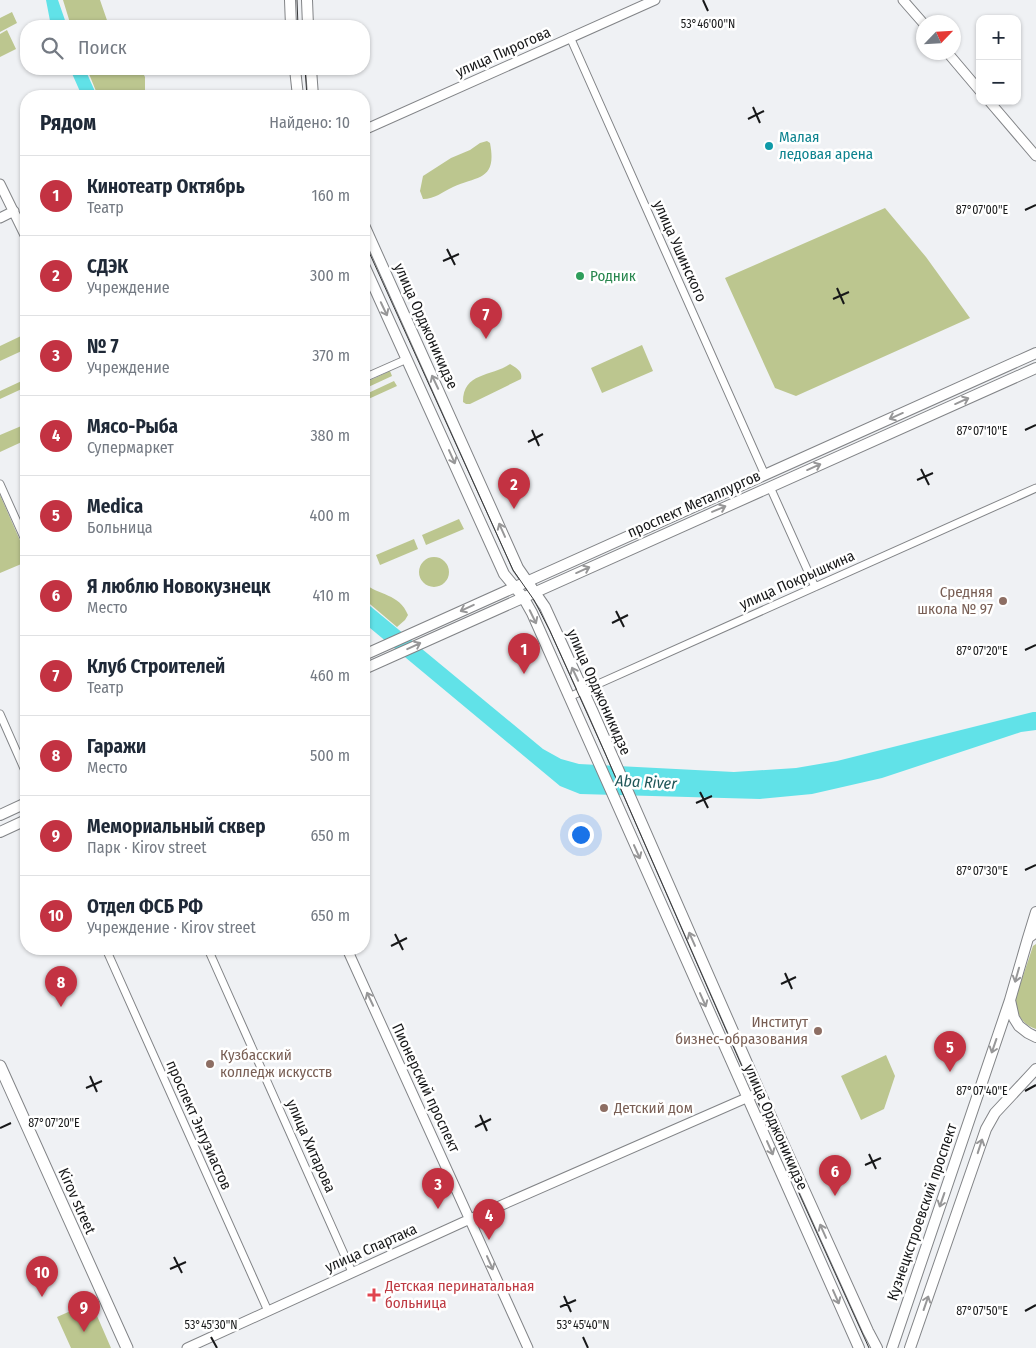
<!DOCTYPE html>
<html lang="ru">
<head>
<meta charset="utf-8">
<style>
	:root { --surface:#fff; --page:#f6f6f7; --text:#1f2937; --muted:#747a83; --line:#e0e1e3; --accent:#c33242 }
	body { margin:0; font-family:"Fira Sans Condensed",sans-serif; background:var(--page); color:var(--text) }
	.controls { position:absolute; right:15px; top:15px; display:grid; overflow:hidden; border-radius:10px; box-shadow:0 1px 4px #0004 }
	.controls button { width:45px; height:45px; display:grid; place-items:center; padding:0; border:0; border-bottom:1px solid var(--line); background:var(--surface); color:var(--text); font:25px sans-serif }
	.compass { position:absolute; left:916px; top:15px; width:45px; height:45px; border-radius:50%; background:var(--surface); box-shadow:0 1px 4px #0004; rotate:65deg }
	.you { position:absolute; left:580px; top:834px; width:18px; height:18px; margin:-12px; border:4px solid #fff; border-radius:50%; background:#1a73e8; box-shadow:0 0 0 8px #1a73e833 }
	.badge { display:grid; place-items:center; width:32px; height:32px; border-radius:50%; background:var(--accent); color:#fff; font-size:16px; font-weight:700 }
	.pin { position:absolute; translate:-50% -41px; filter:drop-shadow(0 1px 2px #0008) }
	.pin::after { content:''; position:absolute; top:26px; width:18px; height:15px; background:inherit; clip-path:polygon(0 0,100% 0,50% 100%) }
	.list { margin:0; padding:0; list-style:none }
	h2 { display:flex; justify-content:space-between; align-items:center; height:65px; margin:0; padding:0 20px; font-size:21px }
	h2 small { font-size:16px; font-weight:400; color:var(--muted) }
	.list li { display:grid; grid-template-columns:32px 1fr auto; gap:15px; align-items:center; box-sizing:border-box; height:80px; padding:0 20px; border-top:1px solid var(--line) }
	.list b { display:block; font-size:19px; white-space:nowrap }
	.list p { margin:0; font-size:16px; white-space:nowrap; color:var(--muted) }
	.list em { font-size:16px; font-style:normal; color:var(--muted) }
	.icon { flex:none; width:28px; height:28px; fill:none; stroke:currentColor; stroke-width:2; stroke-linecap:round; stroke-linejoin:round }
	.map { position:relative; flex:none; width:1036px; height:1348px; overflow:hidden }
	.search { position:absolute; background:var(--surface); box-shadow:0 1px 4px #0004; left:20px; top:20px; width:350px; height:55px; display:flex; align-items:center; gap:12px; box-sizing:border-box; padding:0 18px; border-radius:20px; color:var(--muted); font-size:19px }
	.panel { position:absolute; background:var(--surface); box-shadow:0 1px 4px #0004; left:20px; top:90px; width:350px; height:865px; border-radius:20px }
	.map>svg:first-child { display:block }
</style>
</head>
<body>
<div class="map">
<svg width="1036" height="1348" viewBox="0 0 1036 1348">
	<rect width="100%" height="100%" fill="#eff1f4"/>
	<!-- green -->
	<path fill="#bcc68f" d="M63,0H100L109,26H71Z
		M12,12L17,23L0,32V18Z
		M7,30L16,49L0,57V34Z
		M87,69H141L145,77V96H98Z
		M487,141L490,143C497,180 479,176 453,187C442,192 435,199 423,199L420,191L423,176L451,158L470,150L480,143Z
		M885,208L926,257L970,318L796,396L775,388L725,278Z
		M21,336L26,349L0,361V346Z
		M642,345L653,371L602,393L591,368Z
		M510,364C516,368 523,371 521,379L470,404H466L463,402C463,372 491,377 510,364Z
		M390,371L392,376L364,389V383Z
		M26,379V387L0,399V391Z
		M394,381L397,386L364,401V395Z
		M26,424V440L0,452V435Z
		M0,495L26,554V562L0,573Z
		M459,519L464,529L426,545L422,535Z
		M414,539L418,549L380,565L376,555Z
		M419 572a15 15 0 1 1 30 0a15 15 0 1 1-30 0Z
		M364,583C379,596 399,593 408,615L405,620L397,627L364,599Z
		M1036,944V1029C1023,1025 1016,1014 1015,1000L1033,946Z
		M886,1055L895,1076L884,1109L861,1120L841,1076Z
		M91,1302L111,1348H71L57,1317Z"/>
	<!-- water -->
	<path fill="#61e2e8" d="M46,0H58L67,26H51Z
		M70,69H85L97,96H82Z
		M364,601L543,749L561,759L579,764L734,772L796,768L837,761L1033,712H1036V730L1021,732L882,778L812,794L760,799L580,794L560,786L364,623Z"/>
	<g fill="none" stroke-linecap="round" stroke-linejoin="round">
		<defs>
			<path id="minor" d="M570,37L765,475
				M364,378L407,359
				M0,484L26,542
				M770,487L815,587
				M569,697L1036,488
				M0,714L26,773
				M106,949L268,1311
				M208,949L352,1272"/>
			<path id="tertiary" d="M903,0L924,24
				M947,52L980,91
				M989,101L1036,156
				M364,130L655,0
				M0,184L26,237
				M0,218L14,211
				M347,949L528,1348
				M187,1348L470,1219L760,1092"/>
			<path id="secondary" d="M290,0L291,26
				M307,0L308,26
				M295,69L298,96
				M311,69L313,96
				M364,225L518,568L545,607L593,712L754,1079L868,1331L877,1348
				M364,265L504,574L523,597L532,613L859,1348
				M364,655L1036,353
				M364,669L1036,368
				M0,815L26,803
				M0,832L26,820
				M1036,932L1028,938L1010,1000L1014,1018L1019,1026L1028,1033L1036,1037
				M1028,938L1036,912
				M892,1348L1010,1000
				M910,1348L986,1129L995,1113L1036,1069"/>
			<path id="primary" d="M0,1066L127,1348"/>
		</defs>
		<!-- minor casing -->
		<use href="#minor" stroke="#828487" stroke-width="9"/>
		<!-- tertiary casing -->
		<use href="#tertiary" stroke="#828487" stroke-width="11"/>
		<!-- secondary casing -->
		<use href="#secondary" stroke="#828487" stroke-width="12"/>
		<!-- primary casing -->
		<use href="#primary" stroke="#828487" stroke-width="13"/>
		<!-- minor -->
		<use href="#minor" stroke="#fff" stroke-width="7"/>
		<!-- tertiary -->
		<use href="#tertiary" stroke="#fff" stroke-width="9"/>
		<!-- secondary -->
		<use href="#secondary" stroke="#fff" stroke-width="10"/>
		<!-- primary -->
		<use href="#primary" stroke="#fff" stroke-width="11"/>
		<!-- tram -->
		<path stroke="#373839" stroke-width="1" d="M297,0L298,26
			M305,69L307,96
			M364,241L513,570L534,600L550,631L605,753L754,1094L869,1348"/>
	</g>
	<!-- one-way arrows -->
	<defs><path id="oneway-shaft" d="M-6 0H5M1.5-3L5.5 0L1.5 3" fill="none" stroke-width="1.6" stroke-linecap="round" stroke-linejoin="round" transform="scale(1.25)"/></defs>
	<g stroke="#979798">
		<use href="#oneway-shaft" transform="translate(384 309) rotate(65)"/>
		<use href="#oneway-shaft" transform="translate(435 382) rotate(-115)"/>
		<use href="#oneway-shaft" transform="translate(962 401) rotate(-24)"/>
		<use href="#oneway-shaft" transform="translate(896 416) rotate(156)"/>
		<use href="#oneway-shaft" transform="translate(452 457) rotate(66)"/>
		<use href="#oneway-shaft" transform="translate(814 467) rotate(-24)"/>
		<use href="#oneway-shaft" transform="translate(719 509) rotate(-23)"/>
		<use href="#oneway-shaft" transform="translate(502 530) rotate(-114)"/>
		<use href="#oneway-shaft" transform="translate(583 570) rotate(-24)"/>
		<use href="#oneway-shaft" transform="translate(467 608) rotate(155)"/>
		<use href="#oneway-shaft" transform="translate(533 617) rotate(64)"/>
		<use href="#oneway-shaft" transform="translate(414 646) rotate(-25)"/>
		<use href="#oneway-shaft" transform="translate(575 674) rotate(-115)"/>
		<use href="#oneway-shaft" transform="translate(637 852) rotate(66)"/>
		<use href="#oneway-shaft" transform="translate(692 939) rotate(-114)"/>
		<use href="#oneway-shaft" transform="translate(1017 975) rotate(106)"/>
		<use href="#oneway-shaft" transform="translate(370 999) rotate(-115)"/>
		<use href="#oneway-shaft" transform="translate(703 1000) rotate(66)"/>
		<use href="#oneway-shaft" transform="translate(994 1046) rotate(109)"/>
		<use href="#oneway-shaft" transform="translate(980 1146) rotate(-72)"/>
		<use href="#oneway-shaft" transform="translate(770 1148) rotate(66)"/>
		<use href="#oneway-shaft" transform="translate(942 1200) rotate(109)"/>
		<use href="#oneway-shaft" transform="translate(823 1231) rotate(-114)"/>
		<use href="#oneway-shaft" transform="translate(490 1263) rotate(66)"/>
		<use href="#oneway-shaft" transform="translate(836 1297) rotate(66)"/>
		<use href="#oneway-shaft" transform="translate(926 1303) rotate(-71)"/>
	</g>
	<!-- ticks -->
	<path fill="none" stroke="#171819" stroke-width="2" d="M703,0L708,11M753,107L760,123M748,119L764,111M1025,210L1036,205M447,249L455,265M443,261L459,254M837,288L844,304M833,299L849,292M532,430L539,446M1025,430L1036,425M528,442L543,434M921,469L929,485M917,480L933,473M616,611L624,627M612,623L628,615M1025,650L1036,645M700,792L708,808M696,803L712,796M1025,870L1036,865M395,934L403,950M391,946L407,938M785,973L792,989M781,984L796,977M90,1076L97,1092M86,1088L102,1081M1025,1091L1036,1085M480,1115L487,1131M475,1127L491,1119M0,1128L11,1123M869,1154L876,1169M865,1165L881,1158M174,1257L182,1273M170,1269L186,1262M564,1296L571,1312M560,1307L576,1300M1025,1311L1036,1305M211,1337L217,1348M583,1337L588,1348"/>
	<!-- markers -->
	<circle fill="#0f9aa8" stroke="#fff" stroke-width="2" cx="769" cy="146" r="5"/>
	<circle fill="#2e9e5b" stroke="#fff" stroke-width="2" cx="580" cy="276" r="5"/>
	<g fill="#8d6e63" stroke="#fff" stroke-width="2">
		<circle cx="1003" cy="601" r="5"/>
		<circle cx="818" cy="1031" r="5"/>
		<circle cx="210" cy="1064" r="5"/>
		<circle cx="604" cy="1108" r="5"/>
	</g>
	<path fill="#e0444e" stroke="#fff" stroke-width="2" d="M371.5 1287.5h5v5h5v5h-5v5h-5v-5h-5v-5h5z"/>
	<g text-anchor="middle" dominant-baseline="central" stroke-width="5" stroke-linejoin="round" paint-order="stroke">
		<!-- street labels -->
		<g font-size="15" fill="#171819" stroke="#fff">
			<text transform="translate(503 52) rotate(-24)">улица Пирогова</text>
			<text transform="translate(680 251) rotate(66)">улица Ушинского</text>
			<text transform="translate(426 326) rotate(66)">улица Орджоникидзе</text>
			<text transform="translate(694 504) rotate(-24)">проспект Металлургов</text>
			<text transform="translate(797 580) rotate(-24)">улица Покрышкина</text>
			<text transform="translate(599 692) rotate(66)">улица Орджоникидзе</text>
			<text transform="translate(426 1088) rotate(65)">Пионерский проспект</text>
			<text transform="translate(199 1125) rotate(66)">проспект Энтузиастов</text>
			<text transform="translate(776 1127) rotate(66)">улица Орджоникидзе</text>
			<text transform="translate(311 1146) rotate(66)">улица Хитарова</text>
			<text transform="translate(77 1201) rotate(66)">Kirov street</text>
			<text transform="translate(922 1212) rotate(-71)">Кузнецкстроевский проспект</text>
			<text transform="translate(371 1248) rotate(-24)">улица Спартака</text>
		</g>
		<!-- culture labels -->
		<g font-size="15" fill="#0d838f" stroke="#fff" text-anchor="start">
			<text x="779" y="137">Малая<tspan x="779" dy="17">ледовая арена</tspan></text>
		</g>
		<!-- leisure labels -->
		<g font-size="15" fill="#27864d" stroke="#fff" text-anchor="start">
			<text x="590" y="276">Родник</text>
		</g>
		<!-- education labels -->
		<g font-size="15" fill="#785e54" stroke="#fff" text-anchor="end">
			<text x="993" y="592">Средняя<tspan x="993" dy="17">школа № 97</tspan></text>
			<text x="808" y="1022">Институт<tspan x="808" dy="17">бизнес-образования</tspan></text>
			<text x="220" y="1055" text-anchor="start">Кузбасский<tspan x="220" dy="17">колледж искусств</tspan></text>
			<text x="614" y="1108" text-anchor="start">Детский дом</text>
		</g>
		<!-- health labels -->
		<g font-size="15" fill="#be3a42" stroke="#fff" text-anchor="start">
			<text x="385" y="1286">Детская перинатальная<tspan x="385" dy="17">больница</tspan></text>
		</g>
		<!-- water labels -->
		<g font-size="16" font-style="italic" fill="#1f5658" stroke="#fff">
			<text transform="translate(646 782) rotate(3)">Aba River</text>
		</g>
	</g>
	<g font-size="12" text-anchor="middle" fill="#171819" stroke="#fff" stroke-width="5" stroke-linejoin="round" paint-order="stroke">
		<text x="708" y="28">53°46'00"N</text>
		<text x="982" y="214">87°07'00"E</text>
		<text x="982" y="435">87°07'10"E</text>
		<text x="982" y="655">87°07'20"E</text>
		<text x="982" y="875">87°07'30"E</text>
		<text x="982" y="1095">87°07'40"E</text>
		<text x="54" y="1127">87°07'20"E</text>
		<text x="982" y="1315">87°07'50"E</text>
		<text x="211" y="1329">53°45'30"N</text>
		<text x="583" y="1329">53°45'40"N</text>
	</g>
</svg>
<div class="controls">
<button>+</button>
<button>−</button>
</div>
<svg class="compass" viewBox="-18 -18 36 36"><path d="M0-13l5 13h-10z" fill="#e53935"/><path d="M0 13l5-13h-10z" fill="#747a83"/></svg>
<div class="you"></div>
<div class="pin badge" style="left:524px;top:674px">1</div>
<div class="pin badge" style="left:514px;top:509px">2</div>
<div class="pin badge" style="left:438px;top:1209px">3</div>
<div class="pin badge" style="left:489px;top:1240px">4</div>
<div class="pin badge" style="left:950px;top:1072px">5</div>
<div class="pin badge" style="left:835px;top:1196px">6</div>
<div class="pin badge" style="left:486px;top:339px">7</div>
<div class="pin badge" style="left:61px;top:1007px">8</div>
<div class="pin badge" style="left:84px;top:1332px">9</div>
<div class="pin badge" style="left:42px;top:1297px">10</div>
<div class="search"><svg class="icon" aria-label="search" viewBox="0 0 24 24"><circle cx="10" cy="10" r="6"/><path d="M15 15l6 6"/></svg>Поиск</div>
<section class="panel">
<h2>Рядом<small>Найдено: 10</small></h2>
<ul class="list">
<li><span class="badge">1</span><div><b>Кинотеатр Октябрь</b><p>Театр</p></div><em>160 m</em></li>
<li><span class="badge">2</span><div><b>СДЭК</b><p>Учреждение</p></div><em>300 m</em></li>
<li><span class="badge">3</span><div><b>№ 7</b><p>Учреждение</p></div><em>370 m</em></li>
<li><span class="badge">4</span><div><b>Мясо-Рыба</b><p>Супермаркет</p></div><em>380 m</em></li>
<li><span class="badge">5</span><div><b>Medica</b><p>Больница</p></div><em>400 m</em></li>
<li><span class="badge">6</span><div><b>Я люблю Новокузнецк</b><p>Место</p></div><em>410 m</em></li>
<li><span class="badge">7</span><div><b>Клуб Строителей</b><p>Театр</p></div><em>460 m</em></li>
<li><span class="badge">8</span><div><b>Гаражи</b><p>Место</p></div><em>500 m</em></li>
<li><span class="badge">9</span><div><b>Мемориальный сквер</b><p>Парк · Kirov street</p></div><em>650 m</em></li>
<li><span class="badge">10</span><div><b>Отдел ФСБ РФ</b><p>Учреждение · Kirov street</p></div><em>650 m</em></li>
</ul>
</section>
</div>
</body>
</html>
